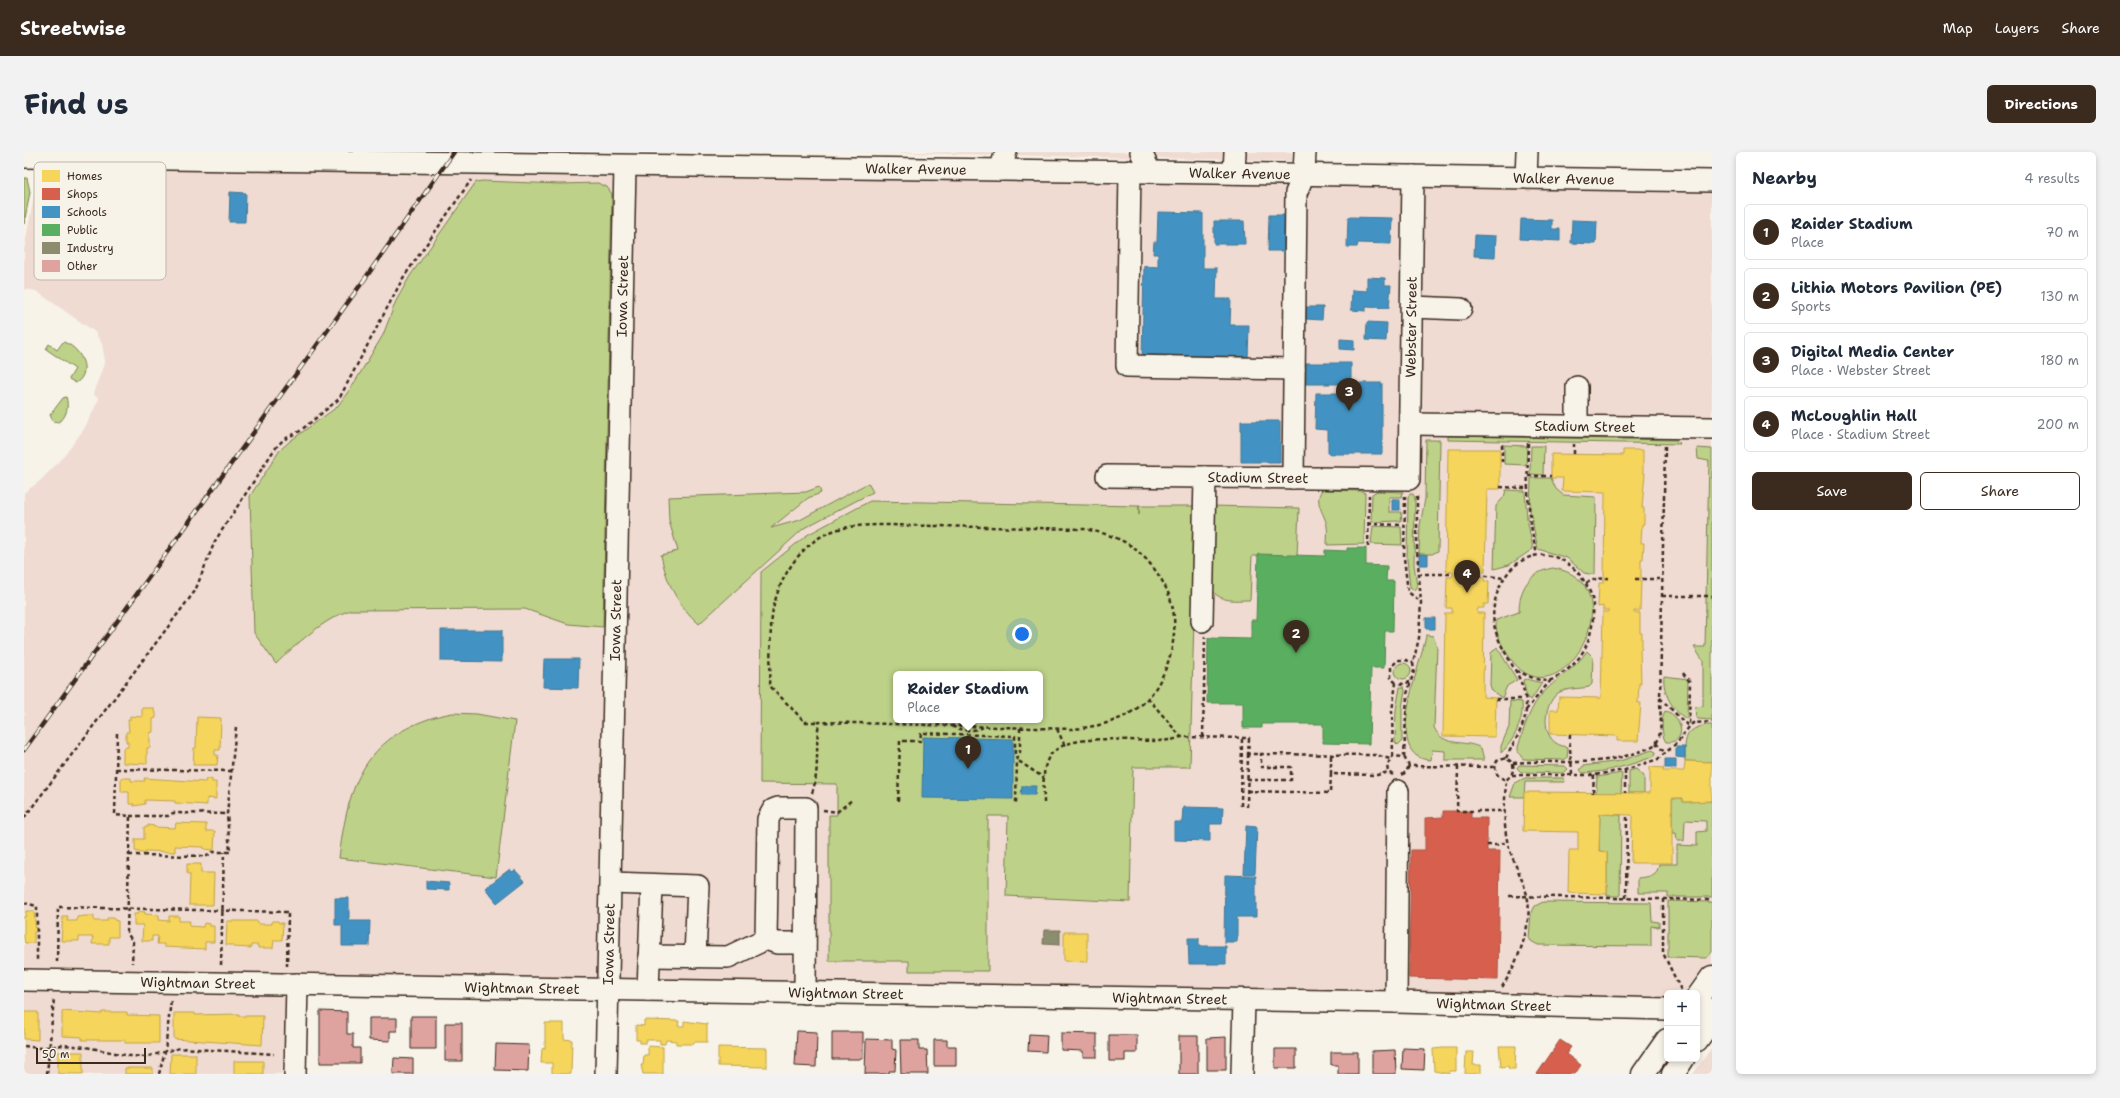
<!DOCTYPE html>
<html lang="en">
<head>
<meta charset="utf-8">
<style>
	:root { --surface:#fff; --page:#f2f2f3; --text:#1f2937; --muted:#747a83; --line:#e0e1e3; --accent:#3b2a1e }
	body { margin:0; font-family:"Shantell Sans",sans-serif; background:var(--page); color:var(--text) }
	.controls { position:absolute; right:12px; bottom:12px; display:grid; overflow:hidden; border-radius:6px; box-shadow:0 2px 6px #0003 }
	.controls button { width:36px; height:36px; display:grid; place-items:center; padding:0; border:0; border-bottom:1px solid var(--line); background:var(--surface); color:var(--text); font:20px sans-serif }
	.scale { position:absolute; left:12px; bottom:10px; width:110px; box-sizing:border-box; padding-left:4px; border:2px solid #3b2a1e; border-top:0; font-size:11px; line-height:14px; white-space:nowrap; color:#3b2a1e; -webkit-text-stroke:3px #f7f3e8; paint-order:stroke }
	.you { position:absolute; left:998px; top:482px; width:14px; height:14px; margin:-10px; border:3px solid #fff; border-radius:50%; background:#1a73e8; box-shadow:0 0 0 6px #1a73e833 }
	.badge { display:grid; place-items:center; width:26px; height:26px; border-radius:50%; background:var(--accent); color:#fff; font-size:13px; font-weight:700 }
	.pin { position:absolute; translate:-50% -33px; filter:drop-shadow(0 1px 2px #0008) }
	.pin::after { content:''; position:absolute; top:21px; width:14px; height:12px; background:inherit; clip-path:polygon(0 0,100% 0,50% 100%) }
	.popup { position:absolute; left:869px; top:519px; width:150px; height:52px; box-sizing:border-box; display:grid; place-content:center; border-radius:6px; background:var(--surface); filter:drop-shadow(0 1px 3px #0005); font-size:13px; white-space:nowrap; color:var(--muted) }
	.popup b { font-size:15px; color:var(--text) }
	.popup::after { content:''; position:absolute; left:50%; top:100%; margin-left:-8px; border:8px solid transparent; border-top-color:var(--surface) }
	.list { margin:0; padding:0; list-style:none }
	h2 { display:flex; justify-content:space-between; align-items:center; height:52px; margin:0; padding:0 16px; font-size:17px }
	h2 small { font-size:13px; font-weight:400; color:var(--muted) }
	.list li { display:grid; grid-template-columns:26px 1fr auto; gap:12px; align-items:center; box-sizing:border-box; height:56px; margin:0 8px 8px; padding:0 8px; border:1px solid var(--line); border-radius:6px }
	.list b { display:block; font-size:15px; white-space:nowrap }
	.list p { margin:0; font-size:13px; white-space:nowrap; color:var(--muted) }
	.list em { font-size:13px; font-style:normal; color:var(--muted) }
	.actions { display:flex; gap:8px; padding:12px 16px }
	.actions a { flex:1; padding:9px 0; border:1px solid var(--accent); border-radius:6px; text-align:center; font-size:14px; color:var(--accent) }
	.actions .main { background:var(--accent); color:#fff }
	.map { position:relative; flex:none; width:1688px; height:922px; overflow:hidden; border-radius:6px }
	header { display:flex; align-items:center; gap:24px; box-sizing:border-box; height:56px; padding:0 20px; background:var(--accent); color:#fff }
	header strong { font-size:19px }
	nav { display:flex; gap:22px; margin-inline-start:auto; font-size:14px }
	.intro { display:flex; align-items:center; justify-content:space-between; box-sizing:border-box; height:96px; padding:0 24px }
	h1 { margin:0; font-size:28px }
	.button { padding:10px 18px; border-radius:6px; background:var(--accent); color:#fff; font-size:14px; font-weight:700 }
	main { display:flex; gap:24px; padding:0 24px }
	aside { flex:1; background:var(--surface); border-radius:6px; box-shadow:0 2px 6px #0003 }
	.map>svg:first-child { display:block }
</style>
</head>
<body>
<header>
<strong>Streetwise</strong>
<nav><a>Map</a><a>Layers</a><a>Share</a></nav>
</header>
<div class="intro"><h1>Find us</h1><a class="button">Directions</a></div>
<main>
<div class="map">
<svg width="1688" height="922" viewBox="0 0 1688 922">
	<rect width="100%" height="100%" fill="#f7f3e8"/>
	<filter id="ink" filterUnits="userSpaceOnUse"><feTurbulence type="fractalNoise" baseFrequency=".025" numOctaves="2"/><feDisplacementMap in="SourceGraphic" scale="8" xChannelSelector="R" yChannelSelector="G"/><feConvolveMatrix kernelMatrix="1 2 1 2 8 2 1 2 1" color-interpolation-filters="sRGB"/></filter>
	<g filter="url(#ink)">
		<!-- built -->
		<path fill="#f0dbd2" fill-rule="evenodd" d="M834,0H1268V9Z
			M16,10L1688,30V871L1664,840L1643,841V846L264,820L258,922H0V563L2,561H0V341L17,328L40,304L60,277L75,247L69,242L81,209L78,192L71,180L12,139L0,137V98ZM872,522H1016V568H872Z
			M1688,895V922H1669Z"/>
		<!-- green -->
		<path fill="#bdd288" stroke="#7c7e53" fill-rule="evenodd" d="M0,26H3L6,40L0,72Z
			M458,29L536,32L574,31L583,35L588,42L579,475L544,472L501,457L327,458C301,466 271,493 252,512L230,481L226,344L256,298L266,289L313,255L329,233L359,183L372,149L386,124L452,30Z
			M39,190C55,194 70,219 52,231L45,227L51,217L22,197L25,192L33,198Z
			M42,245C45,253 43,265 35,270L29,269L26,263L39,246Z
			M1424,284L1652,288L1656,292L1424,288Z
			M1402,288H1416L1414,399L1408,402H1395L1396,373L1401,347Z
			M1480,293L1503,294L1502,313L1480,312Z
			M1507,294H1520L1519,323L1506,322Z
			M1673,296L1688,297V568L1674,567L1672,566L1671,555L1679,554V509L1670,495H1681L1685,309L1674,307Z
			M1507,326H1527L1532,337L1539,343L1572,345L1571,423L1560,421L1543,406L1514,397L1506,359Z
			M844,331L849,340L780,376L675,472C653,452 643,432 637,403L654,399L645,369L644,345L782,340L795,335L797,341L784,346L747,376L776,368Z
			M1298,338L1338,339L1341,341L1340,392L1303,393C1303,387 1304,380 1303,374C1301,362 1289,350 1298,338Z
			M1482,338L1501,339L1503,366L1509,397L1485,413L1470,417L1472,354L1480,345Z
			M1353,339L1379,340L1378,345H1365V360H1378L1377,369L1347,370L1348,342Z
			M1386,342H1389L1391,346L1390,412L1393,434L1390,438L1386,435L1383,407L1384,345Z
			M846,349L1115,354V363V354H1173L1166,615H1109L1106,750L982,744L984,664H964V819H885V809H805V663H813V632L736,631L737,420L783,383ZM872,522H1016V568H872Z
			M1188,354L1275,356L1273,404H1228L1226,448C1211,448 1195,451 1187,436Z
			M1349,374L1377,375L1378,393L1347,392Z
			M1529,416C1614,429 1539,572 1489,510C1480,498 1471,484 1472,468L1495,460C1495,437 1505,420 1529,416Z
			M1402,483L1409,484L1413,495L1410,575C1418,596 1441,587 1457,596L1460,608H1421V599L1408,598L1407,608C1356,607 1399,508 1402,483Z
			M1473,495L1493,528L1483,534L1478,546L1468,539L1466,533L1467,501Z
			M1563,499L1569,505L1568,532L1565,535C1556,537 1542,536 1534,541C1518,553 1515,593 1544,595L1543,606L1539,608L1499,607L1494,600V595C1500,576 1506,554 1520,540C1535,524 1551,517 1563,499Z
			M1371 519a8 8 0 1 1 16 0a8 8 0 1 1-16 0Z
			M1640,524L1664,527L1663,567C1649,560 1638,540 1640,524Z
			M1502,527L1518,531L1507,548L1503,546L1499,528Z
			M1376,535H1380L1381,538L1378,556V589L1374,593L1371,590L1372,558Z
			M1486,549L1498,550C1500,568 1490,589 1477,601V594L1485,575Z
			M1641,559C1658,562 1665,592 1642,590C1637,584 1637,565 1641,559Z
			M428,561L453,562L491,569L472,725L315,706C323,644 334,594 399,569C408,565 419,563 428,561Z
			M1683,573H1688V610L1661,609C1661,588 1659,577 1683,573Z
			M1628,598L1632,600L1631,604C1607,613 1584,620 1559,621L1556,618L1559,614L1596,609Z
			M1495,613L1541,614L1544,617L1540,621L1497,620L1493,616Z
			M1612,617L1620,624V641H1605V619Z
			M1598,621L1597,641H1572L1573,625Z
			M1501,626H1539L1541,629V630H1501L1500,645H1486L1491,631Z
			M1648,646H1659V650L1688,649V745H1644V741H1614V726C1624,725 1634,724 1635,712H1653V693L1673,694V680L1682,679V669L1661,668L1660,689H1653L1652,681H1648Z
			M1576,662L1597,663L1596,744H1583V700L1575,699Z
			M1644,749L1688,750V800L1683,806L1644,805Z
			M1519,750L1627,751L1628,769L1635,770V775L1627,774V794L1514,793L1507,789L1505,786L1507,762L1511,754Z"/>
		<!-- homes -->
		<path fill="#f6d55c" stroke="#bea249" d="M1424,297H1476V337H1463L1461,420H1454V425H1460V429H1465L1464,452H1460V456H1454L1453,461H1460L1459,545L1472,546L1471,585L1419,584L1421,461H1428V456H1422L1423,425H1428L1429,422V420L1422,419Z
			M1599,298H1619V321H1621L1618,356H1620V372H1618L1617,391H1620L1619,407H1617V426L1611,427L1617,428L1616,459H1610V461H1616V481H1618V497H1616L1617,532L1615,531L1614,551H1617L1614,589H1593V584L1526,582V558H1534L1535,545L1577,546L1579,460H1585V458H1579V454L1574,455L1575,431H1579L1580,427L1585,426L1580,425L1581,340L1538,339L1539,326H1527V302L1599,303Z
			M118,556H130V560H132V566L129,567V580L126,581V596H123V612L99,611V596L104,595V590H102V580H105L104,568H106V564L118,565Z
			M173,565L197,566L196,598H191V603H194L193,613H169L170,596H172Z
			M1661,609L1688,610V649L1659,650V646H1648V711H1607L1608,663L1576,662L1575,699L1583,700V742L1544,741L1545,699H1554V680L1499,679L1500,640L1626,641V615L1640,616L1639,619H1660Z
			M97,626H107V629H121L120,626L181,630L182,627H188V630H192V647L183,646V653L151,651V649L121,648V652L110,654V652H105V640H97Z
			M152,671L182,672V679H191L190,698L180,697V695L151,694V700L121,699V702L111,699V687H120V675H124V673L130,674V675L151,676Z
			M163,712H177V721H190L189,753H165L166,722H163Z
			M2,759H10L12,780H10V791H1L0,786V764H2Z
			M114,759L121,760V762L135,763V768L145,769V764H155V769H166L165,774L179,775L180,771L186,772V774H190V790H181V797L140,795V792H133L134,784H128V789H118L119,773H110V762H114Z
			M39,764H44L43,769H53V765L61,764H70V769H83V766H90V768L94,769V785H85V792H68L69,785H55V789H37Z
			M203,769H234V772H248V769H254L255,771H259L258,788H250L249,796H234V793H227V796L209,795V793H202Z
			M1040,780H1063V810L1040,809Z
			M38,859L78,862V860H103V863L135,864V891H101V888H58V885L38,884Z
			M0,860H14V888L0,887Z
			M150,861H171V863L215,862V864H239L238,893L150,887Z
			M620,868L655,869L654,874H660V869L683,872V890H670V892H652V889L642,888L641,892H636V888H622V891H616V888H612V873L620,874Z
			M521,871H540V887L548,888L547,922H528V911H517L518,897L521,896Z
			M624,894L639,895V922H619L617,913H619L620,903H624Z
			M1475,894H1492L1491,917H1485L1484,914L1477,915Z
			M694,895L743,896V915L694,914Z
			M1419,896H1432V919H1425V922L1410,919L1409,897Z
			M34,900H59V922H34Z
			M1442,900H1450L1449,913H1457V922H1441Z
			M147,902H172V922H146Z
			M210,909H239V922H210Z
			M101,916H129V922H101Z"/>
		<!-- shops -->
		<path fill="#d6604d" stroke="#a8503f" d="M1419,659H1447V666H1463V699H1476L1474,828L1385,826L1387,698H1401V666L1419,665Z
			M1536,888L1547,895L1542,902L1557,913L1551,922H1513Z"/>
		<!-- schools -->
		<path fill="#4393c3" stroke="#417492" d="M206,40L222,41L221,70H205Z
			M34,57H58V90H34Z
			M1134,60L1179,61V116H1193L1192,147H1207L1206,173H1225L1224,208L1118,206L1120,114L1134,115V102H1129L1130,90H1133Z
			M1245,63H1266L1265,99H1244Z
			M1324,65L1368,66L1367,92L1334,91L1333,95H1323Z
			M1497,67L1528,68V77H1536V89L1496,87Z
			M1548,68L1573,69L1572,92L1547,91Z
			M1190,69H1220L1221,92H1190Z
			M1451,83L1472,84L1471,105L1450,104Z
			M36,98L56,99L55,122L35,121Z
			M1343,125L1361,126V133H1367L1365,156L1342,155V159L1327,158L1328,138L1343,139Z
			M1282,155H1299L1298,168L1282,167Z
			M1343,170L1363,171L1362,189L1342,188Z
			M1316,187L1330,188V198L1316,197Z
			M1282,211H1327V232H1282Z
			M1336,231H1358V302H1304V278L1291,277L1292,241H1337Z
			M1217,269H1256V310H1217Z
			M1368,347H1376V358H1368Z
			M1395,402L1404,403V413H1395Z
			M1402,466H1411V477H1402Z
			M417,478H478V510L417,509Z
			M520,507H555L554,536L519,535Z
			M899,585L989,587V647L898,646Z
			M1652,595H1661V606L1652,605Z
			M1641,607H1652V616H1641Z
			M998,634H1012L1011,643H997Z
			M1159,655L1199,656L1198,672H1186V689L1150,688V670H1158Z
			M1222,674L1233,675L1231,722H1220Z
			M486,717L488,720L491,718L501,729L473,751L461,736Z
			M1201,723L1232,724V765H1213V790H1200Z
			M402,729L425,731V738L402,737Z
			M311,746H325V769H346L345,794H318V773H311Z
			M1164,786H1175V794H1202V812H1165Z"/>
		<!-- public -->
		<path fill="#5aae61" stroke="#51864d" d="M1323,396H1342V413L1363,414L1362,429H1370L1369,479H1361L1360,516H1347L1345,592L1299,591V572H1238V576H1219V551H1183L1184,486L1227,487V468H1232L1234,402L1301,404V398L1323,399Z"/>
		<!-- industry -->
		<path fill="#8c8c6e" stroke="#746f56" d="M1020,778H1036V793L1019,792Z"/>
		<!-- building -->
		<path fill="#dea39f" stroke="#3b2a1e" d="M296,859L323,860V882H329V896H336V911H296Z
			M387,864H412V897H387Z
			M345,866H373V879H366V889L345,888Z
			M421,871H438V909H421Z
			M773,879L793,880L792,915L771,914Z
			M808,880H839V907H808Z
			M1037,881L1073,882V905H1059V899L1037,898Z
			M1005,882L1023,883L1022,900L1004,899Z
			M1085,883H1113V901H1101V909H1085Z
			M1155,884H1174V922H1155Z
			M1202,885V918H1183V886Z
			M842,887L868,888V897L872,898L871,919H865V922H841Z
			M876,888H895V898H903L904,922H877Z
			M910,888H923V894H932V914H910Z
			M472,892L505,893L504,919L471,918Z
			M1379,896L1401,897L1400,918L1378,917Z
			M1251,897H1272V916H1251Z
			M1371,898L1372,922H1348V899Z
			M1307,900H1334V922H1314V913H1307Z
			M370,906L389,907V922H369Z"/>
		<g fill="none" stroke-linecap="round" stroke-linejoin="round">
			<defs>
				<g id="minor">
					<path d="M1117,0L1126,20"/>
					<path id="s1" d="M0,5L1126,20L1688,29"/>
					<path d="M976,18L982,0"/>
					<path d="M1106,19L1103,214L1270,217"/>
					<path d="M1210,21L1211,0"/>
					<path d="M1502,25L1503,0"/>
					<path d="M1388,155L1437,157"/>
					<path id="s2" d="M1386,272L1688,276"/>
					<path d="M1553,273V235"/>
					<path id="s3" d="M1083,324L1385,327L1389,24"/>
					<path d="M1269,326L1272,41L1280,22L1281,0"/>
					<path d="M1178,469L1181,325"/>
					<path d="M587,731L674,734L671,805"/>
					<path d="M742,787L753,791H781"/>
					<path d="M625,804L704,805L742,787L744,667L749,658L754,656H782L781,841"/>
					<path id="s4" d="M0,828L1372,850L1643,857"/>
					<path d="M624,838L628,733"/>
					<path d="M1372,850L1374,639"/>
					<path d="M1673,857H1688"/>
					<path d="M271,922L273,832"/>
					<path id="s5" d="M582,922L601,14"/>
					<path d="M1218,922L1220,849"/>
				</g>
				<path id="major" d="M1673,846L1688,825
					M1673,888L1688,867
					M1619,922L1643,888
					M1649,922L1659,907"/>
			</defs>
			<!-- minor casing -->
			<use href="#minor" stroke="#3b2a1e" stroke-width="24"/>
			<!-- major casing -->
			<use href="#major" stroke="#3b2a1e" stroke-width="25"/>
			<!-- path -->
			<path stroke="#3b2a1e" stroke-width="2.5" stroke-dasharray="4 3" stroke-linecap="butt" d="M1504,291C1503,329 1503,365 1513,402
				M1641,294L1636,546L1665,575
				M1550,302V292
				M1478,310V291
				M1504,324H1527
				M1476,335L1503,336
				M1381,344L1380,406L1384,440L1397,450
				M1344,372L1381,373
				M1344,395L1345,343
				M1394,422H1429
				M1454,423L1480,426
				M1611,427H1638
				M1562,431L1572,427L1585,426
				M1638,444H1688
				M1659,521L1666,530L1665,574
				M1372,531L1367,526V515L1374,508H1382L1389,511
				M1124,546L1157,585L1225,586L1224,602L1352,603L1366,607
				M1472,547H1500
				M1502,558L1527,528
				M928,574C938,579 949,580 960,575
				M996,576V600L993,608L1020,626
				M1033,577L1041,594
				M93,581L91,663L106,664L103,781L109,790L108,811
				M1546,583C1545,597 1548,610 1548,624
				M1179,585L1181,485
				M1632,591L1641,601
				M1307,604V622L1353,623L1364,620
				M1369,604L1368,559L1372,531L1380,532L1386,530
				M1380,605L1383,542L1390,519L1389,511L1395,486L1397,450L1393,398V341
				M1482,606C1489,592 1501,574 1502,558C1504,512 1454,491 1474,439C1489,398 1532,390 1558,426C1563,433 1568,442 1569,451C1571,478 1562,507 1538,521C1535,523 1531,527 1527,528C1516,531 1503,523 1493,519
				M1489,611C1533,607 1571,616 1614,600C1620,598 1630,595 1633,590C1639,578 1636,560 1636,547
				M1434,615L1433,659H1481
				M92,617L207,619
				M1601,618V641
				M1369,623L1364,620L1363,613L1369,604L1380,605L1385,614L1471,615
				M1378,623L1382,620L1385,614
				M1488,623H1570L1601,618L1634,607L1654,590L1665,575L1669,571L1688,570
				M1223,628H1267V615H1237V603
				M1223,639L1306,641L1307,622
				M788,641C796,619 791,593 795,570L1047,577C1075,575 1105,568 1124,546C1146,521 1157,477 1146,446C1140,428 1126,409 1111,397C1098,386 1077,380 1060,377L864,373C847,373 832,373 815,377C780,386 755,424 749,458C745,481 747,510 746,534L781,570H795
				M1569,641L1570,623
				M874,649L876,589H896L897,581L991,584V601L993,608L992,651
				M1020,651C1020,638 1018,621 1023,609C1037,574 1118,593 1145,588C1149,588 1153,586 1157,585
				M1217,654L1218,586
				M1223,655L1224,602
				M799,658L813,660L828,648
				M106,664H144L149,661L203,662
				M0,666L171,439L191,389L250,298L259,288L276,279L315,247L379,126L447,28
				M1463,693H1473L1483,690
				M105,703L183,704L189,700H206L203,662L212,575
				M1485,744L1688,748
				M1602,746L1603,663
				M1639,747V801L1657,838
				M0,751L13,754V809
				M33,810L34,755L264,760L263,814
				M197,813L200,700
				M1478,835C1493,812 1510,771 1503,743C1498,724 1487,707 1483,688C1479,669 1481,648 1482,628C1488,623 1490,620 1489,611L1482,606L1473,609C1469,619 1472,624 1482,628
				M0,894L15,896L39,893L62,895L106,904L121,905L156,896L250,902
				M23,922L30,846
				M135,922L141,899L147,848"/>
			<!-- minor -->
			<use href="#minor" stroke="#f7f3e8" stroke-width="21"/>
			<!-- major -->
			<use href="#major" stroke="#f7f3e8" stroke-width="22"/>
			<defs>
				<path id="rail" d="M0,598L340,128L430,0"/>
			</defs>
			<!-- rail casing -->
			<use href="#rail" stroke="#3b2a1e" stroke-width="4.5"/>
			<!-- rail -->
			<use href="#rail" stroke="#f7f3e8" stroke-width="3" stroke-dasharray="9" stroke-linecap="butt"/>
		</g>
	</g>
	<g text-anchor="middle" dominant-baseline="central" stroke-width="4" stroke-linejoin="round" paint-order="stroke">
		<!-- street labels -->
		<g font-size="14" fill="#3b2a1e" stroke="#f7f3e8">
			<text stroke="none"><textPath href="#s1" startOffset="892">Walker Avenue</textPath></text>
			<text stroke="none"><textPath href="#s1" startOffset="1216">Walker Avenue</textPath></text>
			<text stroke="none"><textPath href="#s1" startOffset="1540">Walker Avenue</textPath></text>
			<text stroke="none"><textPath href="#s5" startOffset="778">Iowa Street</textPath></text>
			<text stroke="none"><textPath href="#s3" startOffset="454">Webster Street</textPath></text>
			<text stroke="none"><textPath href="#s2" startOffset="175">Stadium Street</textPath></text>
			<text stroke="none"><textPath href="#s3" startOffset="151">Stadium Street</textPath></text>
			<text stroke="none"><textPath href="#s5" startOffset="454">Iowa Street</textPath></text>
			<text stroke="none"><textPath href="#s5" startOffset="130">Iowa Street</textPath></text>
			<text stroke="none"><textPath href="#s4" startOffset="174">Wightman Street</textPath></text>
			<text stroke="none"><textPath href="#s4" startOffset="498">Wightman Street</textPath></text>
			<text stroke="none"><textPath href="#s4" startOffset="822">Wightman Street</textPath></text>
			<text stroke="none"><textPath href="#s4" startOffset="1146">Wightman Street</textPath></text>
			<text stroke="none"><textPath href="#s4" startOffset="1470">Wightman Street</textPath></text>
		</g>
	</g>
	<!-- legend -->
	<rect x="10" y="10" width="132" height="118" rx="6" fill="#f7f3e8" stroke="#bfb7ab" stroke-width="1"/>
	<rect x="18" y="18" width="18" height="12" fill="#f6d55c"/>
	<rect x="18" y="36" width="18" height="12" fill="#d6604d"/>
	<rect x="18" y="54" width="18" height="12" fill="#4393c3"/>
	<rect x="18" y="72" width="18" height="12" fill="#5aae61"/>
	<rect x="18" y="90" width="18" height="12" fill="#8c8c6e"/>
	<rect x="18" y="108" width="18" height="12" fill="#dea39f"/>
	<g font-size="11" fill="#3b2a1e">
		<text x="43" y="28">Homes</text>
		<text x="43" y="46">Shops</text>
		<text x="43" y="64">Schools</text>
		<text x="43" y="82">Public</text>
		<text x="43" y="100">Industry</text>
		<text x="43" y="118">Other</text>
	</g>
</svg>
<div class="controls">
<button>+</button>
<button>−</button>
</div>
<div class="scale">50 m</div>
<div class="you"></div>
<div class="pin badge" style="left:944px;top:617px">1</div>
<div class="popup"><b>Raider Stadium</b>Place</div>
<div class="pin badge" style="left:1272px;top:501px">2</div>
<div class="pin badge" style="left:1325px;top:259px">3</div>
<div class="pin badge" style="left:1443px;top:441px">4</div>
</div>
<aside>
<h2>Nearby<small>4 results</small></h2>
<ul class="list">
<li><span class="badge">1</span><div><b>Raider Stadium</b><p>Place</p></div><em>70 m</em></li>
<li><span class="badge">2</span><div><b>Lithia Motors Pavilion (PE)</b><p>Sports</p></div><em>130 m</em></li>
<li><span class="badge">3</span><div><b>Digital Media Center</b><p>Place · Webster Street</p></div><em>180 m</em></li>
<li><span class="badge">4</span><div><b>McLoughlin Hall</b><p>Place · Stadium Street</p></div><em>200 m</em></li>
</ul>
<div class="actions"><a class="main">Save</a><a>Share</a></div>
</aside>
</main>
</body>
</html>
